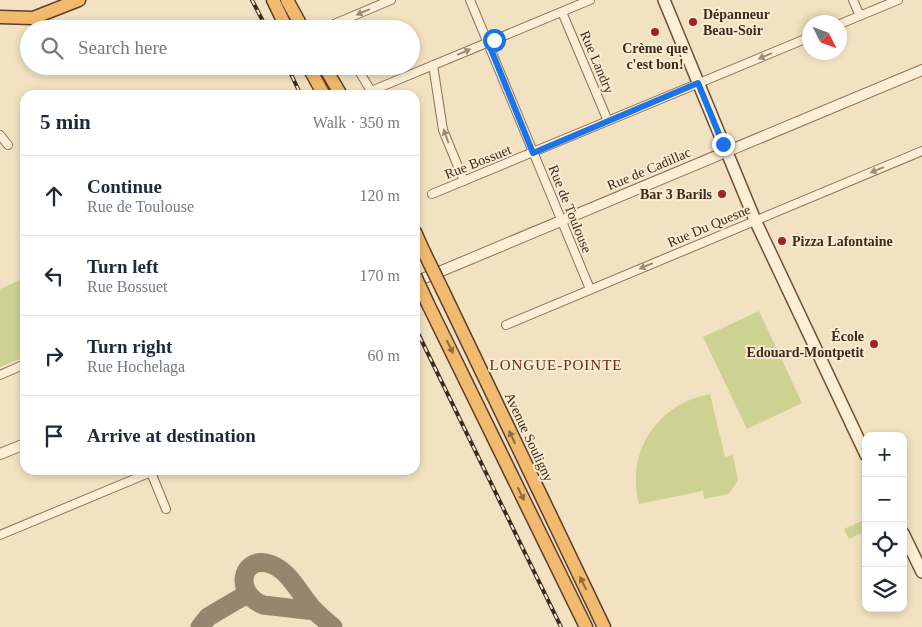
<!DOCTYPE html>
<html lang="en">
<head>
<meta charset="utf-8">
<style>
	:root { --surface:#fff; --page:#f6f6f7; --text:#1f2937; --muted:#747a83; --line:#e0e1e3 }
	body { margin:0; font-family:Georgia,serif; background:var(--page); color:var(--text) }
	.controls { position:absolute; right:15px; bottom:15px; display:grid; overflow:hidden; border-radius:10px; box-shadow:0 2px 8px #0003 }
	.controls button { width:45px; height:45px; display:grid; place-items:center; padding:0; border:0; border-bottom:1px solid var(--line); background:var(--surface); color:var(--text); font:25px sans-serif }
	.compass { position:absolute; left:802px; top:15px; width:45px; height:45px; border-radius:50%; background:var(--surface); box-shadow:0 2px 8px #0003; rotate:132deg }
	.stop { position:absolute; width:15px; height:15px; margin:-11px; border:4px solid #1a73e8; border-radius:50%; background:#fff }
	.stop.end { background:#1a73e8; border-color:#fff; box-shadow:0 1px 5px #0008 }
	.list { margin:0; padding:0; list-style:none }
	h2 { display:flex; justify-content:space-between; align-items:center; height:65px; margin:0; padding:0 20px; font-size:21px }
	h2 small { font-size:16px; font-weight:400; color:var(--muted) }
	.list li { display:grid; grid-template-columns:32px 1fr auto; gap:15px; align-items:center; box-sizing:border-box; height:80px; padding:0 20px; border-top:1px solid var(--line) }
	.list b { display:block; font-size:19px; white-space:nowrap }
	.list p { margin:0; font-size:16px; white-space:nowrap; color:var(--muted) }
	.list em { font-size:16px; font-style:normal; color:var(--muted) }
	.icon { flex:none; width:28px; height:28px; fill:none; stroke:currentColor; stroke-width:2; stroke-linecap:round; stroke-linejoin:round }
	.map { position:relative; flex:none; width:922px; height:627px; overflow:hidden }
	.search { position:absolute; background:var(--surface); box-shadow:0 2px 8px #0003; left:20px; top:20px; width:400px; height:55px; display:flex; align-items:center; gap:12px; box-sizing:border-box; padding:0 18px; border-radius:28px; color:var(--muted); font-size:19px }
	.panel { position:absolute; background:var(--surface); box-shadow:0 2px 8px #0003; left:20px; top:90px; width:400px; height:385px; border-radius:15px }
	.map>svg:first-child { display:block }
</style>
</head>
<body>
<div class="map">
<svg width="922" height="627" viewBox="0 0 922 627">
	<rect width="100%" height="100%" fill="#f2e2c1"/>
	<!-- green -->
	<path fill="#cdd293" d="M25,278V357L0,367V289Z
		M759,311L802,403L747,429L703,337Z
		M710,394L725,457L733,455L738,480L729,494L704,499L703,491L639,504C625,452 658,403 710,394Z
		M866,519V531L849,539L844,529Z"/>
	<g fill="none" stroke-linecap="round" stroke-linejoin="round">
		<!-- taxiway -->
		<path stroke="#97866e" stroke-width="19" d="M315,611L263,605C234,593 241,558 266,563C289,567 300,596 315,611C321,617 327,622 333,627
			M200,627L208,617L247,594"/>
		<defs>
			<path id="minor" d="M470,0L590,289
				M853,0L860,16
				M562,12L608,121
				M840,24L898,0
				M336,29L334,24L391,0
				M433,65L443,130L464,181
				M356,66L371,91L590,0
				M0,135L8,145
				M432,194L810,37
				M506,325L922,151
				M0,375L25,364
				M150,470L166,509
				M0,535L156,470"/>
			<path id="tertiary" d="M415,282L922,70
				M0,454L25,444"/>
			<path id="secondary" d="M664,0L755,220L866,455
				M903,533L922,572"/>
			<path id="trunk" d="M273,0L287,29
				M287,0L303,29
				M0,17L33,18L79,0
				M308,66L324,95
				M324,66L341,95
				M415,232L424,252
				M443,291L604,627
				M428,304L586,627"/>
		</defs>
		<!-- minor casing -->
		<use href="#minor" stroke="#8e7256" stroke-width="10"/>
		<!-- tertiary casing -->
		<use href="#tertiary" stroke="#8e7256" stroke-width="12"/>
		<!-- secondary casing -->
		<use href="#secondary" stroke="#705239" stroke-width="14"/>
		<!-- trunk casing -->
		<use href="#trunk" stroke="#5b3f2b" stroke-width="15"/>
		<!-- minor -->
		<use href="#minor" stroke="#fcefd5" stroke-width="8"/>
		<!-- tertiary -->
		<use href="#tertiary" stroke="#fcefd5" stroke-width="10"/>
		<!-- secondary -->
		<use href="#secondary" stroke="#fcefd5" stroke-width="11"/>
		<!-- trunk -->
		<use href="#trunk" stroke="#f2ba6e" stroke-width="12"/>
		<defs>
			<path id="rail" d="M252,0L267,29
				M287,66L301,95
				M415,327L561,627"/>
		</defs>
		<!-- rail casing -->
		<use href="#rail" stroke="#3c2a1c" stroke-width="4"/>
		<!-- rail -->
		<use href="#rail" stroke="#f9ecd1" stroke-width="2" stroke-dasharray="5.5" stroke-linecap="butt"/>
		<defs>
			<path id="trunk-bridge" d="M424,252L443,291
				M415,276L428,304"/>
		</defs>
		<!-- trunk-bridge casing -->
		<use href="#trunk-bridge" stroke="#5b3f2b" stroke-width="15" stroke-linecap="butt"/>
		<!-- trunk-bridge -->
		<use href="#trunk-bridge" stroke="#f2ba6e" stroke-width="12"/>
	</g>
	<!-- one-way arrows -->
	<defs><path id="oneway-solid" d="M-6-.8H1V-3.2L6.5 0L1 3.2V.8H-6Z" transform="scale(1.25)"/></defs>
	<g fill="#9c8c78">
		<use href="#oneway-solid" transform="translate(363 12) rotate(157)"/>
		<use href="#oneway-solid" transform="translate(464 52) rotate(-23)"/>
		<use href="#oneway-solid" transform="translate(765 56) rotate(157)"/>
		<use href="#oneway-solid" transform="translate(446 136) rotate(-110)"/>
		<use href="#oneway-solid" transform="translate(877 170) rotate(158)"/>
		<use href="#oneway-solid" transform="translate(646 266) rotate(157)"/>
	</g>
	<g fill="#8e6b41">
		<use href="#oneway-solid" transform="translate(450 347) rotate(64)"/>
		<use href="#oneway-solid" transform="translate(512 437) rotate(-115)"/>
		<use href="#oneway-solid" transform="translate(521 494) rotate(64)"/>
		<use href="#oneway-solid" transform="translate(583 583) rotate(-116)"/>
	</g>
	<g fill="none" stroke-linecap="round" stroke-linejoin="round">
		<!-- route -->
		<path stroke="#1a73e8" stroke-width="6" d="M494,40L488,42L533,153L698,83L723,144"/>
	</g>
	<!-- markers -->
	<g fill="#a32026" stroke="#f9ecd1" stroke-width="2">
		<circle cx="693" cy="22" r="5"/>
		<circle cx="655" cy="32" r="5"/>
		<circle cx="722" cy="194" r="5"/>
		<circle cx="782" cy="241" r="5"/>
		<circle cx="874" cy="344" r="5"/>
	</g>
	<g text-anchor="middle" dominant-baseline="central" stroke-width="4" stroke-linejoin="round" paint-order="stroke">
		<!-- poi labels -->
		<g font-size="14" font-weight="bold" fill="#3c2a1c" stroke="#f9ecd1" text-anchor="start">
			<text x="703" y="14">Dépanneur<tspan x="703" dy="16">Beau-Soir</tspan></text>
			<text x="655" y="48" text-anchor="middle">Crème que<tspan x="655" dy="16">c'est bon!</tspan></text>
			<text x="712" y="194" text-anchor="end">Bar 3 Barils</text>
			<text x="792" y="241">Pizza Lafontaine</text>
			<text x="864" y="336" text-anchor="end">École<tspan x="864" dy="16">Edouard-Montpetit</tspan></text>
		</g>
		<!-- street labels -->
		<g font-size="14" fill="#3c2a1c" stroke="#f9ecd1">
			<text transform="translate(597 62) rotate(67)">Rue Landry</text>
			<text transform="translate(478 162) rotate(-22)">Rue Bossuet</text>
			<text transform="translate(649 169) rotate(-23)">Rue de Cadillac</text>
			<text transform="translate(570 209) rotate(68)">Rue de Toulouse</text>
			<text transform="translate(709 226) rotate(-23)">Rue Du Quesne</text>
			<text transform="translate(529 437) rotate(65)">Avenue Souligny</text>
		</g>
		<!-- neighbourhood labels -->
		<g font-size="15" letter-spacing="1" fill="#6d2617" stroke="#f9ecd1">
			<text x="556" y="365">LONGUE-POINTE</text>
		</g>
	</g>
</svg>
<div class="controls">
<button>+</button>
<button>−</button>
<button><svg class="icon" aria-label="locate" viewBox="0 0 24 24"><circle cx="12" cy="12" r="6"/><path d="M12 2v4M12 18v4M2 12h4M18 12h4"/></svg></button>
<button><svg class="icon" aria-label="layers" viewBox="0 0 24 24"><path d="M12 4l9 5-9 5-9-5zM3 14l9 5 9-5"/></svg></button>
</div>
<svg class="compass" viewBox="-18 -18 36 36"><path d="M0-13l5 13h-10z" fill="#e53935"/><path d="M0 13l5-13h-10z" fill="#747a83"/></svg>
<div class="stop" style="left:494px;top:40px"></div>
<div class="stop end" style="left:723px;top:144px"></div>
<div class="search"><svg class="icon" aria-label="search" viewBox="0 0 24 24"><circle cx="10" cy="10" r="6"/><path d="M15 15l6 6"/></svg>Search here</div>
<section class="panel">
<h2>5 min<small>Walk · 350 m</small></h2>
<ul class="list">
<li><svg class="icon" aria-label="ahead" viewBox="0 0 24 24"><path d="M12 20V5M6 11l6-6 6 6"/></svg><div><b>Continue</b><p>Rue de Toulouse</p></div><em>120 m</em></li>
<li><svg class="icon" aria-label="left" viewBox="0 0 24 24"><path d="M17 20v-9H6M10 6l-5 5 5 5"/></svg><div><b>Turn left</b><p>Rue Bossuet</p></div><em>170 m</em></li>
<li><svg class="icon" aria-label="right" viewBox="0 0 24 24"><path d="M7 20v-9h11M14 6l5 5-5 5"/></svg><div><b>Turn right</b><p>Rue Hochelaga</p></div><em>60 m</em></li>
<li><svg class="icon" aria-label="arrive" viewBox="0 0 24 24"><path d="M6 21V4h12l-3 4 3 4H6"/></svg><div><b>Arrive at destination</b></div></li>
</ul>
</section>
</div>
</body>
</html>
